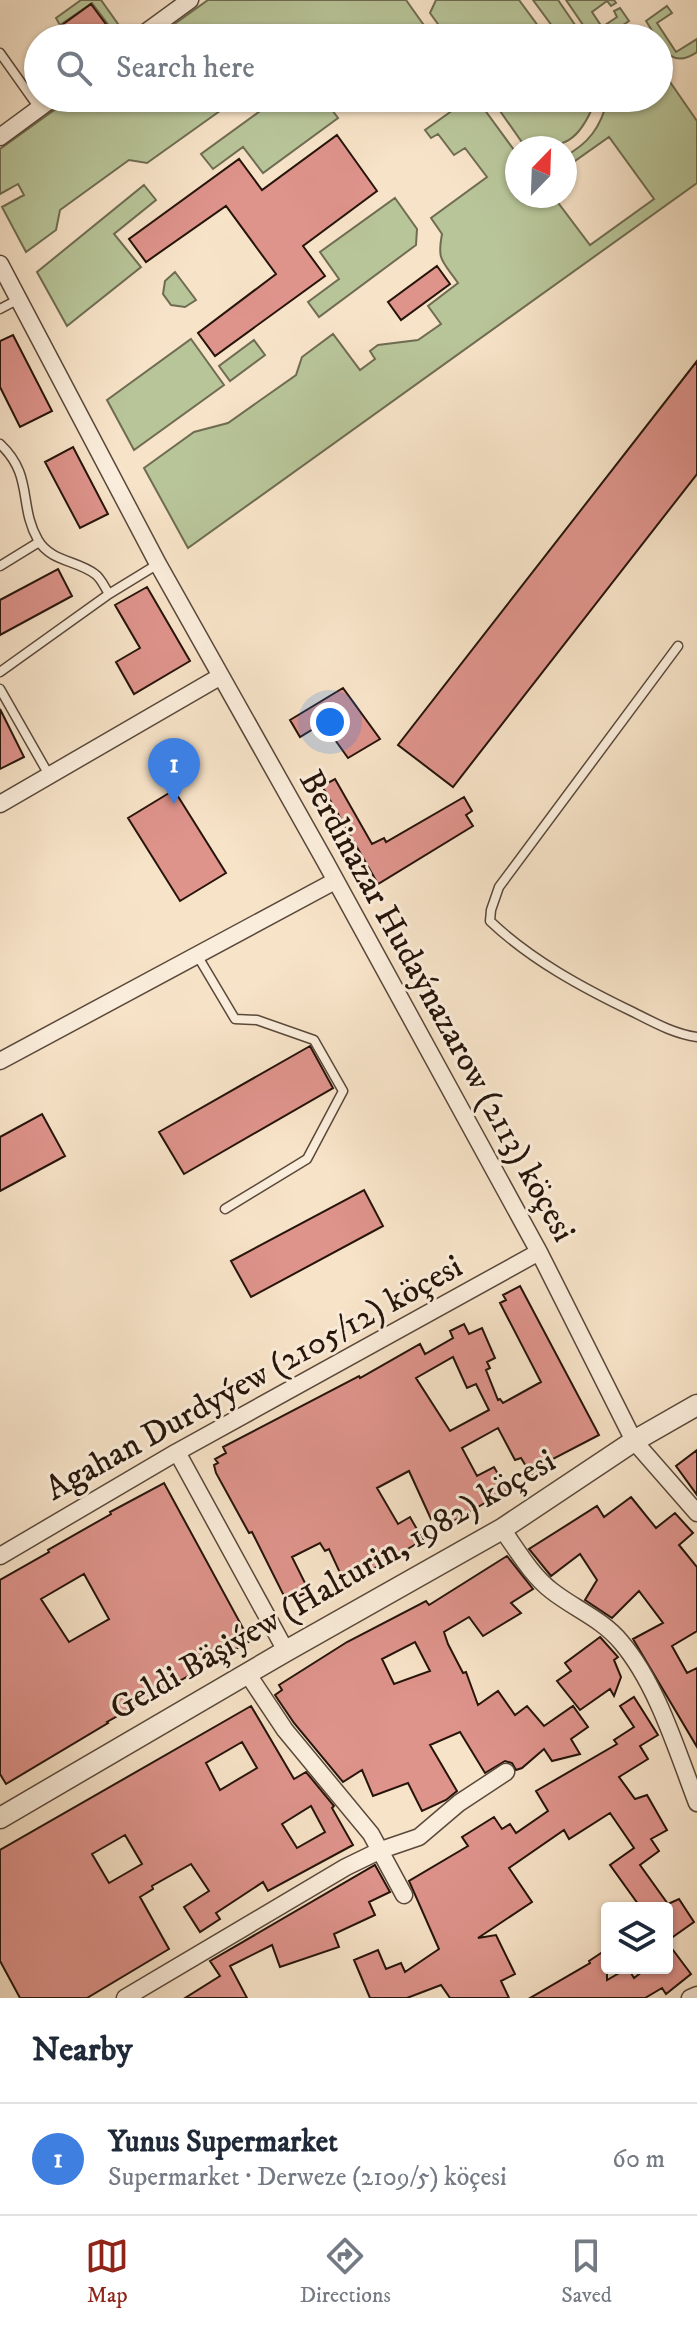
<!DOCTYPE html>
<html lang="en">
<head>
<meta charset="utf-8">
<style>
	:root { --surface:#fff; --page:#f6f6f7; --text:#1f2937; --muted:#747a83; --line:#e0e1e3; --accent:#8f2418 }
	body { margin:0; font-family:"IM FELL DW Pica",serif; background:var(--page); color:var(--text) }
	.controls { position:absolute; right:24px; bottom:24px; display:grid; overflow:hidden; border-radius:8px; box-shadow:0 2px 6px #0004 }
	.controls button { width:72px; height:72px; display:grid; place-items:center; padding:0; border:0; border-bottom:2px solid var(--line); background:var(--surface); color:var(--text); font:40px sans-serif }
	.compass { position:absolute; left:505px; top:136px; width:72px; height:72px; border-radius:50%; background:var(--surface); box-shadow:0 2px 6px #0004; rotate:23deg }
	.you { position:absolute; left:330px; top:722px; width:28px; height:28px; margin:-20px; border:6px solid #fff; border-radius:50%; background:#1a73e8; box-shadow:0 0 0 12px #1a73e833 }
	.badge { display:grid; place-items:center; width:52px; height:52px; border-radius:50%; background:var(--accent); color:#fff; font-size:26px; font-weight:700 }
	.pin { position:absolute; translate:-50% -66px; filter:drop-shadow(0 2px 4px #0008) }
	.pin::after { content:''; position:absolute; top:42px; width:28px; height:24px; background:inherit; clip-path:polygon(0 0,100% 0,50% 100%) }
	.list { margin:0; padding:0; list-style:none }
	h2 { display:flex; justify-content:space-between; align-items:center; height:104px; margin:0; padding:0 32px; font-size:34px }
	h2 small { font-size:26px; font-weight:400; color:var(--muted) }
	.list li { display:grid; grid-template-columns:52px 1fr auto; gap:24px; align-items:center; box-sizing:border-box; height:112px; padding:0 32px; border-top:2px solid var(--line) }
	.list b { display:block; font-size:30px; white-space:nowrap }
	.list p { margin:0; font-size:26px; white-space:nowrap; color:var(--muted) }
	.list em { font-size:26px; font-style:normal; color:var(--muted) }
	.icon { flex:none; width:44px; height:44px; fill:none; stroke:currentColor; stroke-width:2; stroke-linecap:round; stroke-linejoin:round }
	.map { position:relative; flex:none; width:697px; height:1998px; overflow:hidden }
	.search { position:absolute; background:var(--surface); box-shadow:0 2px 6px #0004; left:24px; right:24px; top:24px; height:88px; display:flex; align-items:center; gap:20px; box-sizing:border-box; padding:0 28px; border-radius:44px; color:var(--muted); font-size:30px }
	.sheet { height:216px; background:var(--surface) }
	nav { display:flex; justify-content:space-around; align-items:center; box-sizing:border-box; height:112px; border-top:2px solid var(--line); background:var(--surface); font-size:22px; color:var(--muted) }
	nav a { display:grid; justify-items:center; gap:4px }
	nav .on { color:var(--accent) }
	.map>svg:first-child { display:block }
</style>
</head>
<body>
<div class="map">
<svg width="697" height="1998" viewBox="0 0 697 1998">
	<rect width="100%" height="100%" fill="#f7e3c8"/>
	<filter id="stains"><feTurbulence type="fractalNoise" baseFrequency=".0025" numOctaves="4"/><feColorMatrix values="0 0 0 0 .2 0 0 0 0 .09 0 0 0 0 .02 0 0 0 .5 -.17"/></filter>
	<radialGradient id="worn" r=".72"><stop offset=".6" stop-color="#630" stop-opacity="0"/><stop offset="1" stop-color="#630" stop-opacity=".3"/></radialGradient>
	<!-- green -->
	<path fill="#b8c599" stroke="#6f6c52" stroke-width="2" d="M81,0H101L118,24L114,37L95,38L110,27L92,3L60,25L56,18Z
		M208,0H406L433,38H155Z
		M436,0H519L547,38H448L430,13Z
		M533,0H558L584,38H561Z
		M566,0H614L616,3L611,6L607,1L592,12L602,27L617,17L614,11L620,8L629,21L604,38H592Z
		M667,6L672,13L657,23L676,52L697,39V52C668,72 660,42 646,21Z
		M659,66L697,121V183L188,548L144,468L194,432L228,423L296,375L302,357L333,334L360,370L375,359L370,351L378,345L418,340L441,324L428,306L458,283C442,260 437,261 442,234L431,218L487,177L465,148L454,155L438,134L431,138L425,130L470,98H476L517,154V196H553L590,245L654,199L609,137L565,168V156C588,144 601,127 607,101L604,98H659Z
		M71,98H238L147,163L129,160L60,210L56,230L26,252L2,207L24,195L18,184L0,194V149Z
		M278,98H323L338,118L263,173L243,147L213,169L201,154Z
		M491,98H589L594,104C579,141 565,148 526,148Z
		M144,185L156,200L114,234L141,267L67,326L37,272Z
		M395,198L417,229L416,245L319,317L308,302L339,279L320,252Z
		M175,272L196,300L185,307L171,305L163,294L165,281Z
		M191,339L224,385L134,450L107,400Z
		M254,340L265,355L230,381L219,366Z"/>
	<!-- building -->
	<path fill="#de938b" stroke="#26140a" stroke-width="2" fill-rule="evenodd" d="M91,4L108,27L93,38H44Z
		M337,135L377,191L303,246L325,276L215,356L198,333L276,274L226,206L146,262L129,239L239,159L262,190Z
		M437,266L450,284L401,320L388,302Z
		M13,335L52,411L20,427L0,387V341Z
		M697,361V474L453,787L398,745Z
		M73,447L108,514L80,528L45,462Z
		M58,569L72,596L0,635V600Z
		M147,587L190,661L134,694L116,662L140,648L115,605Z
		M343,688L380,739L348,758L323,723L300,737L290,720Z
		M0,709L24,757L0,769Z
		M335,779L372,844L384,838L386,842L464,797L472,811L466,815L473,826L378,884L322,786Z
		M174,790L226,873L180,901L128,818Z
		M310,1046L333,1088L184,1174L159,1132Z
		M42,1114L65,1156L0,1191V1137Z
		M364,1190L383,1226L251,1297L231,1261Z
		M520,1286L599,1435L543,1464L545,1467L532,1476L521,1458L515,1460L498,1428L462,1448L477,1476L494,1467L507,1490L452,1522L446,1511L431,1519L409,1471L377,1488L398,1524L410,1517L423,1540L368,1572L364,1564L341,1575L329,1549L325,1551L320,1543L292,1557L309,1591L295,1598L292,1592L284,1596L252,1532L249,1533L216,1473L214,1465L218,1463L215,1459L226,1453L223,1447L359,1376L360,1378L420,1344L425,1354L453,1338L450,1331L464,1324L469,1334L482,1328L495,1358L487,1362L490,1368L486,1370L498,1400L500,1399L503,1403L541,1382L500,1303L506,1300L503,1295ZM453,1357L467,1388L476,1384L489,1410L450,1431L416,1378Z
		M697,1450V1495L676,1466Z
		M164,1483L250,1641L107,1722L108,1723L6,1784L0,1774V1580L49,1552L48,1550L111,1514L110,1512ZM84,1574L109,1619L69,1642L41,1599Z
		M631,1497L656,1528L675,1513L693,1533L679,1545L697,1567V1631L672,1646L687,1673L697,1668V1747L633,1639L663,1623L639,1591L612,1618L585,1600L597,1580L580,1554L551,1576L529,1549L597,1506L604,1517Z
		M507,1556L533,1589L511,1603L521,1613L483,1636L469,1617L444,1632L448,1644L463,1673L466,1672L478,1705L498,1691L515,1715L527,1706L544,1726L573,1706L588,1727L571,1739L580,1754L552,1761L544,1749L522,1768L516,1770L512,1763L505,1761L485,1773L460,1732L430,1745L457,1791L446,1800L422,1811L408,1783L373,1796L362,1770L343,1782L294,1723L275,1695L282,1690L279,1685L347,1642L426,1601L429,1605ZM415,1642L430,1671L394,1684L382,1659Z
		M600,1637L618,1657L614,1660L621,1677L614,1696L610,1689L580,1710L557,1681L571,1671L565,1663Z
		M634,1697L658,1735L640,1746L648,1759L619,1777L635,1799L647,1795L667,1830L651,1839L659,1851L640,1865L668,1904L679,1899L694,1922L667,1941V1908H641L610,1865L634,1848L610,1813L569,1839L564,1830L509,1868L532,1902L478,1938L496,1935L515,1974L501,1981L509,1998H450L441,1985L407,1998H370L354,1960L378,1950L386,1969L401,1963L405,1972L439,1949L409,1881L468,1846L462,1837L494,1817L502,1829L510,1824L516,1833L548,1811L536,1791L617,1744L614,1740L634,1727L620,1706Z
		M251,1706L294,1779L306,1772L334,1806L332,1808L353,1845L268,1891L263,1882L216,1913L220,1919L200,1932L184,1907L209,1891L191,1864L152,1886L153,1889L140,1897L169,1949L87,1998H20L0,1961V1850ZM242,1742L257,1768L220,1790L206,1763ZM311,1806L325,1832L297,1848L282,1824ZM125,1835L142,1864L109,1883L92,1854Z
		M375,1865L390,1892L369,1902L375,1915L334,1934L339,1947L280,1967L272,1945L230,1966L247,1998H185L220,1976L210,1961Z
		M667,1942L691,1974L666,1994L662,1988L645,1998H530L590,1963L589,1961L607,1949V1980L628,1968L634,1978L647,1968H667Z"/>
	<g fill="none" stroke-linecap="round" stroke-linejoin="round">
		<defs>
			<path id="service" d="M0,53L39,108
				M0,309L19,299
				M0,444C34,476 18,505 38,540C51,562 77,560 95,574C101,578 105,588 109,594
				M0,566L39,542
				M678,646L499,887L491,910L490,921C531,960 583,988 633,1012C653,1022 674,1034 697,1037
				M0,672L109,594L158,564
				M0,689L49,775
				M197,955L235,1019L257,1020L314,1040L343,1091L307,1159L225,1209"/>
			<path id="minor" d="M138,38L190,0
				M0,137L53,98
				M0,264L158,564L325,861L539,1252L634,1441L697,1513
				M0,804L221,676
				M0,1061L335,881
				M177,1452L286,1651
				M502,1529C517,1550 532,1576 552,1591C575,1609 602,1619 621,1642C657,1684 677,1751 697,1803
				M0,1556L177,1452L539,1252
				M247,1673L285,1730L371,1834L404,1895
				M125,1998L346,1867L381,1850L419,1837L459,1803L506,1772
				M690,1998L697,1995"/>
			<path id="tertiary" d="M0,1818L286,1651L502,1529L634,1441L697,1405"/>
		</defs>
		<!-- service casing -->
		<use href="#service" stroke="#5a483a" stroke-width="11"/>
		<!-- minor casing -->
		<use href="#minor" stroke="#5a483a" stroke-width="19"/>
		<!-- tertiary casing -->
		<use href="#tertiary" stroke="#5a483a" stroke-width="23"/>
		<!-- service -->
		<use href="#service" stroke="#faeddb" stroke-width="8"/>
		<!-- minor -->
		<use href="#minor" stroke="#faeddb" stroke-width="16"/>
		<!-- tertiary -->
		<use href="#tertiary" stroke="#faeddb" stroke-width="20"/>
	</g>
	<g text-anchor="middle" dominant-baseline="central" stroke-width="6" stroke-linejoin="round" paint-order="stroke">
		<!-- street labels -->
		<g font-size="34" fill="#26140a" stroke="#faeddb">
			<text transform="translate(437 1006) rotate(61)">Berdinazar Hudaýnazarow (2113) köçesi</text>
			<text transform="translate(254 1378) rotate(-29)">Agahan Durdyýew (2105/12) köçesi</text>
			<text transform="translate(333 1585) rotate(-30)">Geldi Bäşiýew (Halturin, 1982) köçesi</text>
		</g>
	</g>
	<rect width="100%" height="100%" filter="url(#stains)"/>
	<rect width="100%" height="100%" fill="url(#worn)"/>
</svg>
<div class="controls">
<button><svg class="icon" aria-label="layers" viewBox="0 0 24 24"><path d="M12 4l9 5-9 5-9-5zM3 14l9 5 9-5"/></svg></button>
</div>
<svg class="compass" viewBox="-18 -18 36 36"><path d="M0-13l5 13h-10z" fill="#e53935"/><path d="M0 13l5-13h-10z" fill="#747a83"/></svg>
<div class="you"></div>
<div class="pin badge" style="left:174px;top:804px;background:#3f7fe0">1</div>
<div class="search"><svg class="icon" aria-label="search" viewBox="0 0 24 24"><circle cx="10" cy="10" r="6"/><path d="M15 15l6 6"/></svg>Search here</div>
</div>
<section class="sheet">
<h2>Nearby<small></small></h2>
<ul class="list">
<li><span class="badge" style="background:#3f7fe0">1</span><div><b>Yunus Supermarket</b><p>Supermarket · Derweze (2109/5) köçesi</p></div><em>60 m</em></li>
</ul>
</section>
<nav>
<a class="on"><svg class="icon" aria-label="map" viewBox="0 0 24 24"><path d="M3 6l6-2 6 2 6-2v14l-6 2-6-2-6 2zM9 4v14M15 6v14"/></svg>Map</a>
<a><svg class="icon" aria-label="directions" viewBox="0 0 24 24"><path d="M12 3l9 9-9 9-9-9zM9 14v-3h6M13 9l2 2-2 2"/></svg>Directions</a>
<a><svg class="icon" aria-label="saved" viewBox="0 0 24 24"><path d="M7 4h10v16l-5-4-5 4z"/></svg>Saved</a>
</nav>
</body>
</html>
